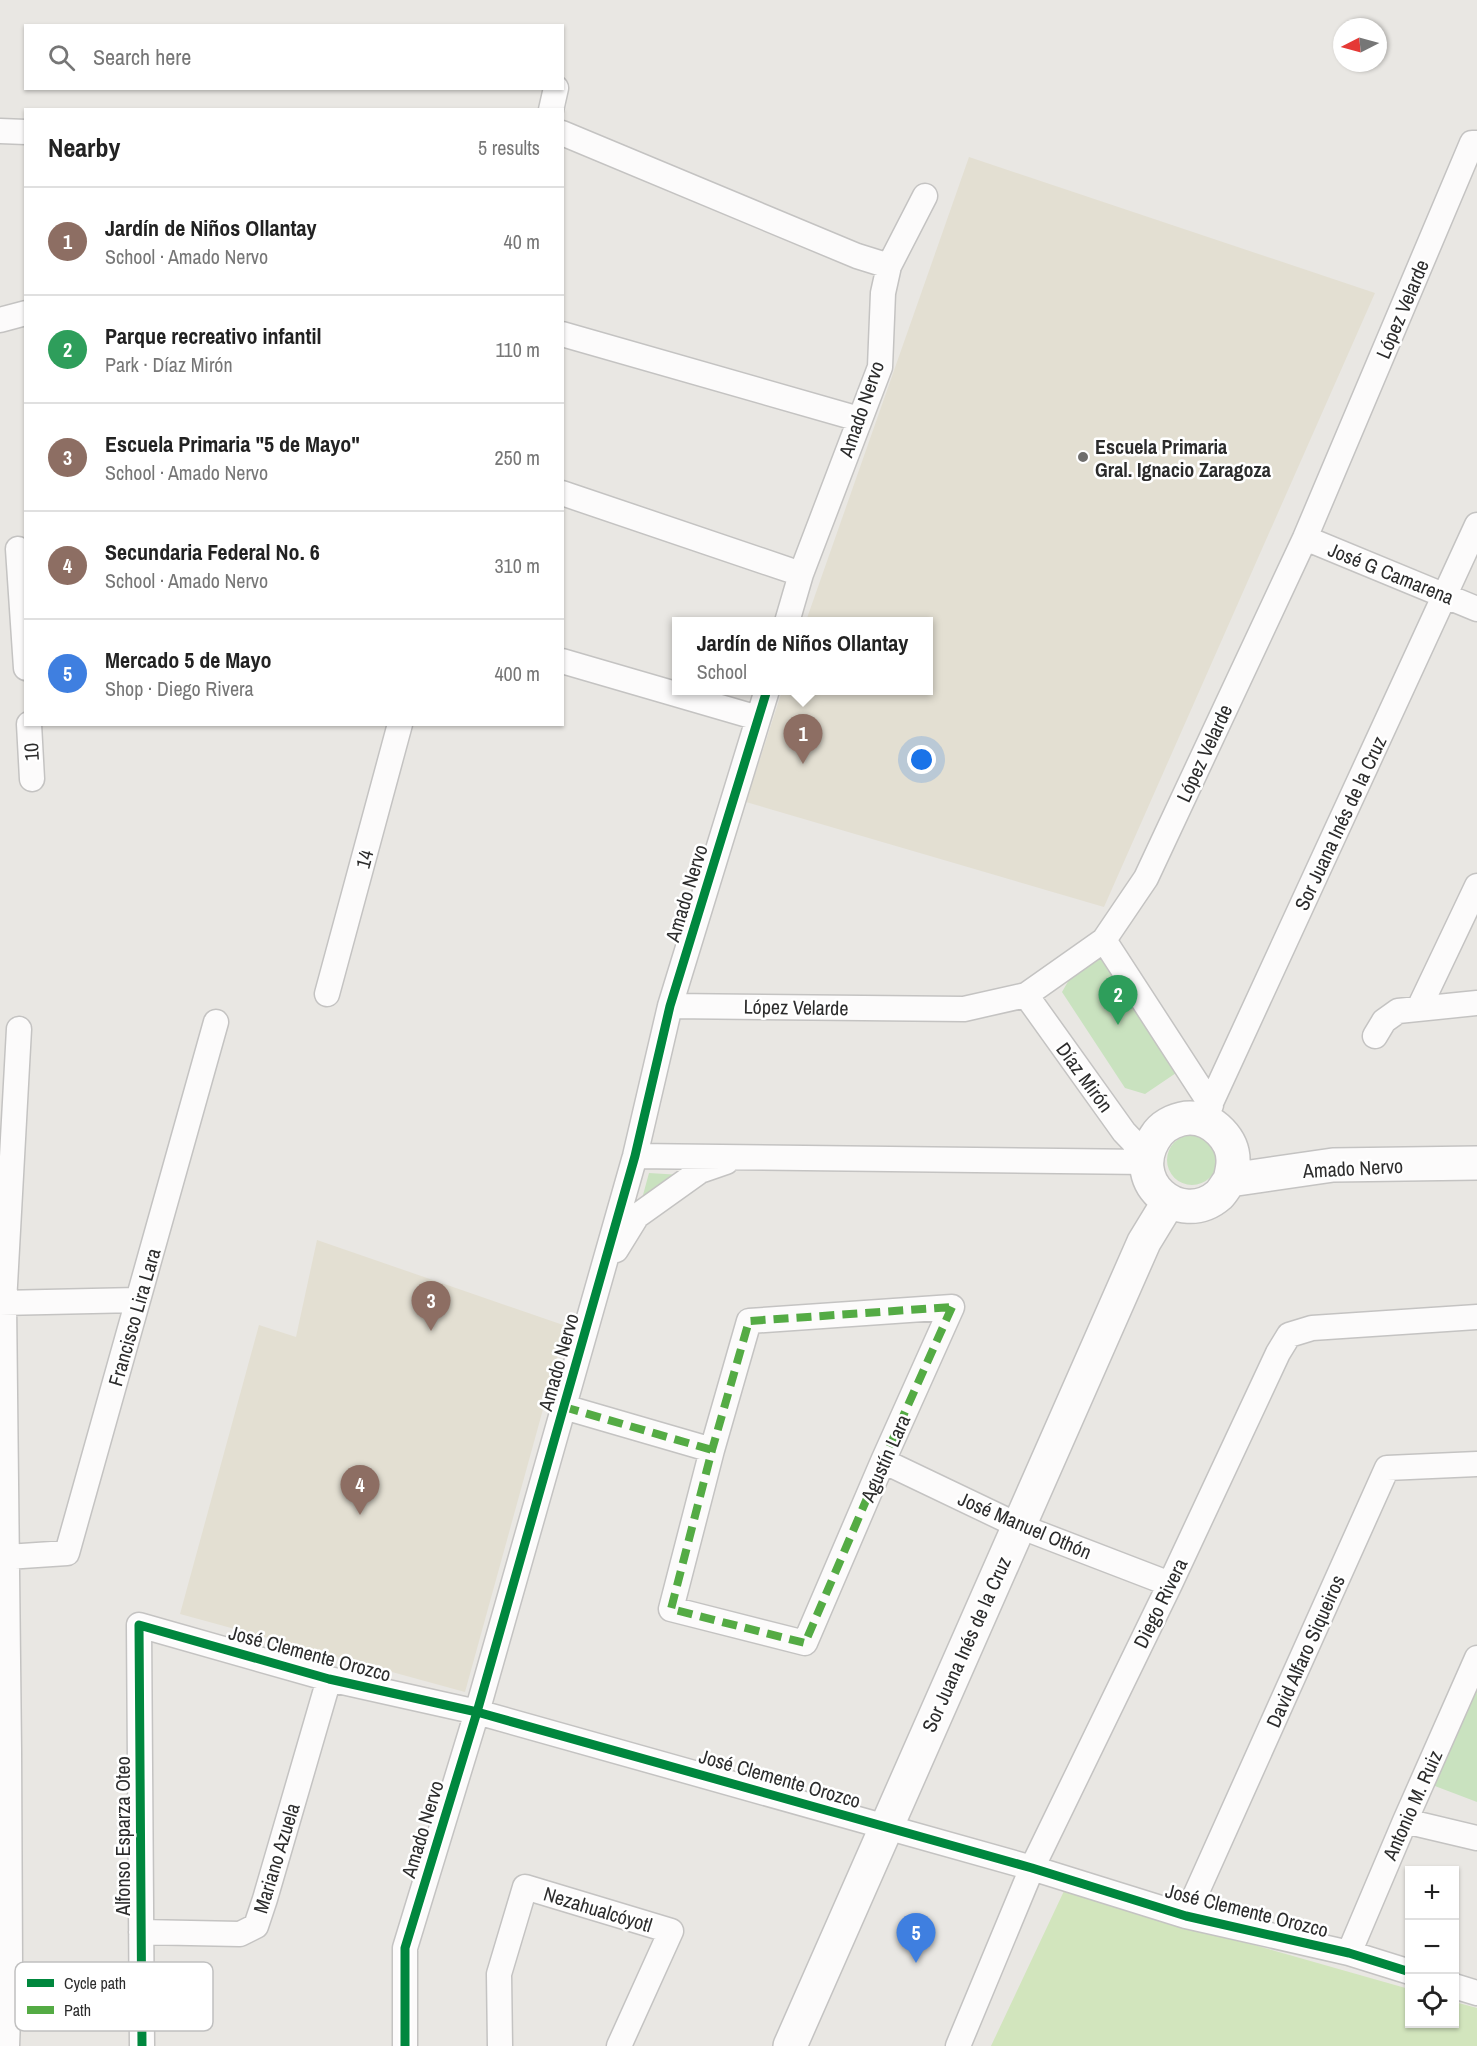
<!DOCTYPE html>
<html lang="en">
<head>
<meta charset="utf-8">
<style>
	:root { --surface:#fff; --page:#f2f2f2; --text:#222; --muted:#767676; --line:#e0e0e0; --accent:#6e6d6c }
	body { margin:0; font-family:"Archivo Narrow",sans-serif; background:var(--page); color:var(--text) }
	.controls { position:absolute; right:18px; bottom:18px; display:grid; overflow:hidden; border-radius:0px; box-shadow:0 2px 4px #0004 }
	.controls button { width:54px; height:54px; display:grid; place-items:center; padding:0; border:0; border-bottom:2px solid var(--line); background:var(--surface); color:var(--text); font:30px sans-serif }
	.compass { position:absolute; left:1333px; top:18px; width:54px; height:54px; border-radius:50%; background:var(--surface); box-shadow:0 2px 4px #0004; rotate:264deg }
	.you { position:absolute; left:922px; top:760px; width:21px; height:21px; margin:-15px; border:4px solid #fff; border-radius:50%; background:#1a73e8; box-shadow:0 0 0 9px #1a73e833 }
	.badge { display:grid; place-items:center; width:39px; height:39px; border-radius:50%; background:var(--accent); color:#fff; font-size:20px; font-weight:700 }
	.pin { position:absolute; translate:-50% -50px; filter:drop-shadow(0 2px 3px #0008) }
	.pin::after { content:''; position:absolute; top:32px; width:21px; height:18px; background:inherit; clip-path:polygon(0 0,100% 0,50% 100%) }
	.popup { position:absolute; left:672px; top:617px; width:261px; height:78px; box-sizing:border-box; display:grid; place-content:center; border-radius:0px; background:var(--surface); filter:drop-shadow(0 2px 4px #0005); font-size:20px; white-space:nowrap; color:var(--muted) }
	.popup b { font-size:22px; color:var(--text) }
	.popup::after { content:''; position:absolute; left:50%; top:100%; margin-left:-12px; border:12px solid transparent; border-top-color:var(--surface) }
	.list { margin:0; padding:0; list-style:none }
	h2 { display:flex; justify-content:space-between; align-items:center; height:78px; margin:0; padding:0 24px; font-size:26px }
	h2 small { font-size:20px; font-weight:400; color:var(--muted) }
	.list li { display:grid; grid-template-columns:39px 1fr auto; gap:18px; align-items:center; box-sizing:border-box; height:108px; padding:0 24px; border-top:2px solid var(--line) }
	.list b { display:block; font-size:22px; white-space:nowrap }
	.list p { margin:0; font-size:20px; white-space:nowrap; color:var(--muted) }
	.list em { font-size:20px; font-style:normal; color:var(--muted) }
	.icon { flex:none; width:33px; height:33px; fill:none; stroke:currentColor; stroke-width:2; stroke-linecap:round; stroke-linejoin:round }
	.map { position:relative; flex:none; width:1477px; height:2046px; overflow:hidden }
	.search { position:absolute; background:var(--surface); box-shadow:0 2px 4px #0004; left:24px; top:24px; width:540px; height:66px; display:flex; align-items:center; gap:15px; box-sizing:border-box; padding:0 21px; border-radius:0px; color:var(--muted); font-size:22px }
	.panel { position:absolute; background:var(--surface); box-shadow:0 2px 4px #0004; left:24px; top:108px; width:540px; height:618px; border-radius:0px }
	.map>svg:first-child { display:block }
</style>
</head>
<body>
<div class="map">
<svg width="1477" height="2046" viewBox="0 0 1477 2046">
	<rect width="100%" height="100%" fill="#e9e7e3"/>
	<!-- education -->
	<path fill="#e3dfd2" d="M969,157L1375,293L1104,907L746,802L782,691L929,690V622L806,621Z
		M317,1240L566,1326L465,1692L180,1614L259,1325L296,1337Z"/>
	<!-- green -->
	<path fill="#c9e2bf" d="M1097,959H1109L1174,1057L1176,1073L1145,1094L1125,1088L1062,992L1070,978Z
		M1167 1160a25 25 0 1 1 50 0a25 25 0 1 1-50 0Z
		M649,1173L681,1175L640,1206Z
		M1477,1684V1802L1427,1783Z"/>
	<!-- pitch -->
	<path fill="#d2e5bd" d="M1064,1891L1409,1989L1410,2024H1454L1455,2002L1477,2008V2046H991Z"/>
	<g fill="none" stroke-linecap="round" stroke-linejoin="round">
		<defs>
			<path id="minor" d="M551,110L556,88
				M0,131L26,132
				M562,133L857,256L889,266
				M0,320L26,313
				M562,334L859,419
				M562,493L801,574
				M1305,538L1477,609
				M18,549L26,668
				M787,622L801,574L880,367L883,293L889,266L925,196
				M562,661L758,718
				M29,724L32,779
				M1104,940L1211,1105
				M327,994L400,724
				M1026,995L1124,1132L1147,1156
				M670,1006L964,1009L1026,995L1104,940L1146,878L1305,538L1472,143H1477
				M1419,1008L1477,886
				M1375,1036L1384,1021L1398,1011L1477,1003
				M1203,1120L1477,525
				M635,1156L1146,1162
				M616,1250L637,1216L700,1171L726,1162
				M0,1303L138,1300
				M952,1307L883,1461L805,1643L671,1609L712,1450L749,1321Z
				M564,1407L712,1450
				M883,1461L1019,1526L1170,1584
				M7,1557L67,1553L216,1022
				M1405,1821L1477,1838
				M1186,1916L1387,1468L1477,1464
				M141,1932L240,1934L256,1926L265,1899L329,1679
				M1349,1953L1405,1821L1477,1658
				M1454,1986L1477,1993
				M7,2046L10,1965L9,1750L4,1303L19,1029
				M142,2046L139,1625L329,1679L477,1712L1032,1868L1186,1916L1349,1953L1410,1972
				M405,2046V1948L477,1712L635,1156L670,1006L767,690
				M500,2046L499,1974L525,1887L671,1931L619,2046
				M958,2046L1032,1868L1170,1584L1278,1353L1289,1335L1312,1328L1477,1317"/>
			<path id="secondary" d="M1230,1180C1231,1175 1233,1168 1233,1162C1234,1140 1213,1118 1190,1118C1179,1118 1165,1124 1158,1133C1122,1180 1180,1229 1219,1195C1223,1191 1226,1185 1230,1180L1333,1165L1477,1163
				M790,2046L1144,1242L1169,1201"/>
		</defs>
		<!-- minor casing -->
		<use href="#minor" stroke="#c4c3c2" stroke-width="27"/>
		<!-- secondary casing -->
		<use href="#secondary" stroke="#c4c3c2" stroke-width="36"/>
		<!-- minor -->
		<use href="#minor" stroke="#fcfbfb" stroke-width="24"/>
		<!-- secondary -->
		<use href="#secondary" stroke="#fcfbfb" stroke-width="33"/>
		<!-- quiet -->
		<path stroke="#54ab44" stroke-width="8" stroke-dasharray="15 8" stroke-linecap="butt" d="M952,1307L883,1461L805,1643L671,1609L712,1450L749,1321Z
			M564,1407L712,1450"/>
		<defs>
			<path id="cycleway" d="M142,2046L139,1625L329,1679L477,1712L1032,1868L1186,1916L1349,1953L1410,1972
				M405,2046V1948L477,1712L635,1156L670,1006L767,690"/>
		</defs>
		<!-- cycleway casing -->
		<use href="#cycleway" stroke="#fff" stroke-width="13"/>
		<!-- cycleway -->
		<use href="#cycleway" stroke="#00873e" stroke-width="9"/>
	</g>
	<!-- markers -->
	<circle fill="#6e6d6c" stroke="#fff" stroke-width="2" cx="1083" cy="457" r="6"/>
	<g text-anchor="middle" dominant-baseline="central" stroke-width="5" stroke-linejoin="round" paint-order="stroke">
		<!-- street labels -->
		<g font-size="20" fill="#2c2c2c" stroke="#fff">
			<text transform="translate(1402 309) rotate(-67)">López Velarde</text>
			<text transform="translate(861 409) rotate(-71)">Amado Nervo</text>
			<text transform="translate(1391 573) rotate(22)">José G Camarena</text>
			<text transform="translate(31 752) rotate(-94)">10</text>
			<text transform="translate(1204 753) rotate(-65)">López Velarde</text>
			<text transform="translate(1340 823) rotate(-65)">Sor Juana Inés de la Cruz</text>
			<text transform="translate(364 859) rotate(-75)">14</text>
			<text transform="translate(686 893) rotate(-73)">Amado Nervo</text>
			<text transform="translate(796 1007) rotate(1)">López Velarde</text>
			<text transform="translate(1085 1077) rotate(54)">Díaz Mirón</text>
			<text transform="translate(1353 1168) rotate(-3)">Amado Nervo</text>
			<text transform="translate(134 1317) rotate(-74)">Francisco Lira Lara</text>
			<text transform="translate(558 1362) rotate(-74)">Amado Nervo</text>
			<text transform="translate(885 1458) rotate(-66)">Agustín Lara</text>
			<text transform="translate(1025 1525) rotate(23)">José Manuel Othón</text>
			<text transform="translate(1160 1603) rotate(-64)">Diego Rivera</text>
			<text transform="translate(966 1644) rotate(-66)">Sor Juana Inés de la Cruz</text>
			<text transform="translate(1305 1651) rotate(-66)">David Alfaro Siqueiros</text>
			<text transform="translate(310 1653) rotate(15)">José Clemente Orozco</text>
			<text transform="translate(780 1778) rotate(16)">José Clemente Orozco</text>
			<text transform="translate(1412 1805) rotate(-66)">Antonio M. Ruiz</text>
			<text transform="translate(422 1829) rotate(-73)">Amado Nervo</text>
			<text transform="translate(122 1836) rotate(-90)">Alfonso Esparza Oteo</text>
			<text transform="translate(276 1858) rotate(-73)">Mariano Azuela</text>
			<text transform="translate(598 1909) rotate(17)">Nezahualcóyotl</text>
			<text transform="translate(1247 1910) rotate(14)">José Clemente Orozco</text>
		</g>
		<!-- poi labels -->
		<g font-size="20" font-weight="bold" fill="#2c2c2c" stroke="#fff" text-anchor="start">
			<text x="1095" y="446">Escuela Primaria<tspan x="1095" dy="23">Gral. Ignacio Zaragoza</tspan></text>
		</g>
	</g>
	<!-- legend -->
	<rect x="15" y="1962" width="198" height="69" rx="9" fill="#fff" stroke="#c0c0c0" stroke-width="1.5"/>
	<rect x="27" y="1979" width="27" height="8" fill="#00873e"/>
	<rect x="27" y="2006" width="27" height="8" fill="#54ab44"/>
	<g font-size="16" fill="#2c2c2c">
		<text x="64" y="1989">Cycle path</text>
		<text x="64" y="2016">Path</text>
	</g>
</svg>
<div class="controls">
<button>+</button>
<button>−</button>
<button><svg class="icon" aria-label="locate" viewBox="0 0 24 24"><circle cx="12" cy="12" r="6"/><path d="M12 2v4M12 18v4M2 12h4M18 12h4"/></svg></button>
</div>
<svg class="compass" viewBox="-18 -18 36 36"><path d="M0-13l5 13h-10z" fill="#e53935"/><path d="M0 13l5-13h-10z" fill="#767676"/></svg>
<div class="you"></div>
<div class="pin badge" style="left:803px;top:764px;background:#8d6e63">1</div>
<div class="popup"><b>Jardín de Niños Ollantay</b>School</div>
<div class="pin badge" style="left:1118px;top:1025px;background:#2e9e5b">2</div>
<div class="pin badge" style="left:431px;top:1331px;background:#8d6e63">3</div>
<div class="pin badge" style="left:360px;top:1515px;background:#8d6e63">4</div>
<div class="pin badge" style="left:916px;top:1963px;background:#3f7fe0">5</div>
<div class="search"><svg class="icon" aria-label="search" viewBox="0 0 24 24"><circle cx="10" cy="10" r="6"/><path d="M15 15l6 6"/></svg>Search here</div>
<section class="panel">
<h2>Nearby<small>5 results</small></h2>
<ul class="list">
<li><span class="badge" style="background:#8d6e63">1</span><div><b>Jardín de Niños Ollantay</b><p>School · Amado Nervo</p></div><em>40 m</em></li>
<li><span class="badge" style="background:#2e9e5b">2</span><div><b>Parque recreativo infantil</b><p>Park · Díaz Mirón</p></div><em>110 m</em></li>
<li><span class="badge" style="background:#8d6e63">3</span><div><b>Escuela Primaria &quot;5 de Mayo&quot;</b><p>School · Amado Nervo</p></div><em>250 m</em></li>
<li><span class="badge" style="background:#8d6e63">4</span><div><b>Secundaria Federal No. 6</b><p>School · Amado Nervo</p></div><em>310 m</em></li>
<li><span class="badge" style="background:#3f7fe0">5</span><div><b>Mercado 5 de Mayo</b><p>Shop · Diego Rivera</p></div><em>400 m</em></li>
</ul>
</section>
</div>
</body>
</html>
